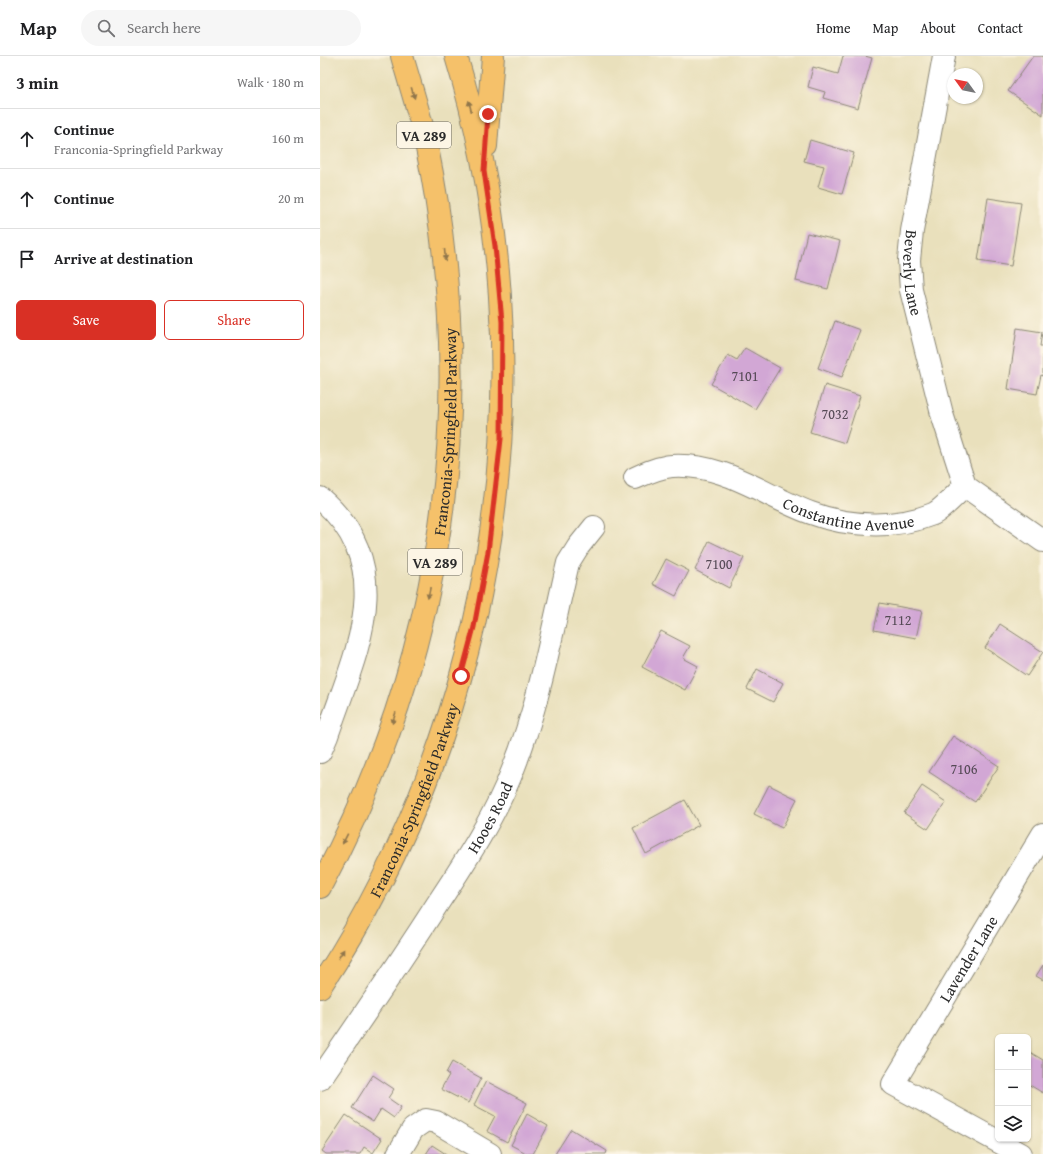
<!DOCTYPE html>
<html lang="en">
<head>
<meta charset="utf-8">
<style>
	:root { --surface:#fff; --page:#f6f6f6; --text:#202124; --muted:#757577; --line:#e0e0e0; --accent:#d93025 }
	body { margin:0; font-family:"Gentium Book Plus",serif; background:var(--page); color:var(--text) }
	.controls { position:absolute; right:12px; bottom:12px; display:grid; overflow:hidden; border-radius:6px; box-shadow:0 1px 3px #0004 }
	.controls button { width:36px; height:36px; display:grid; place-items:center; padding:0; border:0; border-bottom:1px solid var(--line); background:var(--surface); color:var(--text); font:20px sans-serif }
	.compass { position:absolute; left:627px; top:12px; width:36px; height:36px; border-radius:50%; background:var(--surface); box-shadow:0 1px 3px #0004; rotate:303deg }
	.stop { position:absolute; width:12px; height:12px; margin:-9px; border:3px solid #d93025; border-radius:50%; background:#fff }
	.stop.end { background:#d93025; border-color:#fff; box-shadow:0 1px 4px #0008 }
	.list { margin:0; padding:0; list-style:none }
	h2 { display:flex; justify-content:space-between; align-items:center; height:52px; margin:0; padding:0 16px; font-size:17px }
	h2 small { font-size:13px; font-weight:400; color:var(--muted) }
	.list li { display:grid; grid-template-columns:26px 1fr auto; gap:12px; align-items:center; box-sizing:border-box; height:60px; padding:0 16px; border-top:1px solid var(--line) }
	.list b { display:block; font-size:15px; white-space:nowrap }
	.list p { margin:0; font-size:13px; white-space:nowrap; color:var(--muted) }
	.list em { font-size:13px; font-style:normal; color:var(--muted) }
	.actions { display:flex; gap:8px; padding:12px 16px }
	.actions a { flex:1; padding:9px 0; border:1px solid var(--accent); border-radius:6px; text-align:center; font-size:14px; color:var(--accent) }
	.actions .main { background:var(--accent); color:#fff }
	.icon { flex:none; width:22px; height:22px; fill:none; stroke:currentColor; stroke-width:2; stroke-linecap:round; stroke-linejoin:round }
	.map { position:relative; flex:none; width:723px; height:1098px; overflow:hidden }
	header { display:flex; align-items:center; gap:24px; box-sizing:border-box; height:56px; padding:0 20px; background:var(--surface); border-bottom:1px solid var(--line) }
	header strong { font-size:19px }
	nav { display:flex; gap:22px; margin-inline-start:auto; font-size:14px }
	.search { width:280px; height:36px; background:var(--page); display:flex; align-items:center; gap:10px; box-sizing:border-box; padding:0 14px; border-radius:22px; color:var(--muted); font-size:15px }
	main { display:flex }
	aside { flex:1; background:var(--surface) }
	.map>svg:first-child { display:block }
</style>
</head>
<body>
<header>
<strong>Map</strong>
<div class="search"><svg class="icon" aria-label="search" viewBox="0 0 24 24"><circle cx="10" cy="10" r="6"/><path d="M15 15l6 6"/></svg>Search here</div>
<nav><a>Home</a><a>Map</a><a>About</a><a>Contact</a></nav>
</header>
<main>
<aside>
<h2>3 min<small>Walk · 180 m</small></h2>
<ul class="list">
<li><svg class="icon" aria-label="ahead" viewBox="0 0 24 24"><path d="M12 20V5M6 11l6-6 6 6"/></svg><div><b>Continue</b><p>Franconia-Springfield Parkway</p></div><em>160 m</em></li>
<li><svg class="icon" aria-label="ahead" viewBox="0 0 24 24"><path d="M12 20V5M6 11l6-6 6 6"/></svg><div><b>Continue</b></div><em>20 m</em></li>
<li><svg class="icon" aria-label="arrive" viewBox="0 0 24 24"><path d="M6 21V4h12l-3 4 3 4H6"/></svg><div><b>Arrive at destination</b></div></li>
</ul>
<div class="actions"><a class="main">Save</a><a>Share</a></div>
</aside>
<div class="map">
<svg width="723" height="1098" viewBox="0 0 723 1098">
	<rect width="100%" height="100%" fill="#fcf5e5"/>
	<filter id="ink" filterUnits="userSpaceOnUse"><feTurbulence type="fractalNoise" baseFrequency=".025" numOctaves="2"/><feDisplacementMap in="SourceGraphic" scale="8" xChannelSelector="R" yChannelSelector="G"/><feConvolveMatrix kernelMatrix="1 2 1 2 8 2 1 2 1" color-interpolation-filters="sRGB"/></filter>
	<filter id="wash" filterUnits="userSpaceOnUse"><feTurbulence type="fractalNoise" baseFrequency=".012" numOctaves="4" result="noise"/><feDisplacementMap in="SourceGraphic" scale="16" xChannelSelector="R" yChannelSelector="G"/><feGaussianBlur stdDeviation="0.9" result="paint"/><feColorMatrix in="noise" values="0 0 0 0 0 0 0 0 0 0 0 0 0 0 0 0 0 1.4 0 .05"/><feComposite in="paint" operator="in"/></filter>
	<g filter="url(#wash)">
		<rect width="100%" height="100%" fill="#e9e0bc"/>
		<g id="blocks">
			<!-- building -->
			<path fill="#d2a7d5" d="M523,0H545L552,2L538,52L503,42L505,36L488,31L493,11L518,18Z
				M713,0H723V59L688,35Z
				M490,84L534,97L522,138L498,131L504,110L484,105Z
				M668,142L701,147L691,210L658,205Z
				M487,177L520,185L508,233L476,225Z
				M515,265L540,274L522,321L498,312Z
				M697,272L722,276L720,290H723V320L721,319L717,338L688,333Z
				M425,292L460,312L435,353L391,328L408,299L417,304Z
				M505,329L540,340L525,387L490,376Z
				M389,485L424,502L409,532L375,514Z
				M346,503L369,515L356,540L333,528Z
				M560,547L602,555L596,582L554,574Z
				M680,568L723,596L707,620L665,592Z
				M341,575L370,590L363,602L378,610L365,634L322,611Z
				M437,613L463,627L453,646L427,633Z
				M633,680L679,710L655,746L609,716Z
				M449,729L477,743L462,772L434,758Z
				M602,730L626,746L608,773L584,757Z
				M365,744L379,769L326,798L313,772Z
				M723,909V924L716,920Z
				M708,995L723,1004V1037L708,1028Z
				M132,1006L161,1022L148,1047L121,1033L129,1019L126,1017Z
				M53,1019L74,1033L68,1042L81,1051L74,1062L61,1053L53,1066L32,1052Z
				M166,1025L207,1047L187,1086L167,1075L175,1060L154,1049Z
				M207,1058L228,1070L213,1098H208L191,1089Z
				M26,1059L62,1083L53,1097L44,1091L40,1098H6L2,1095Z
				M251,1073L287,1095L286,1098H235Z
				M112,1089L126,1098H106Z"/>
		</g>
	</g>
	<g filter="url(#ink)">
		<use href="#blocks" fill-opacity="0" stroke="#8a8674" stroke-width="1"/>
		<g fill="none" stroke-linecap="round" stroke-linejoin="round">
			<defs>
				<g id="minor">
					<path id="s1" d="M624,0L592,175L589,204L591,234L622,358L645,430"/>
					<path id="s2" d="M315,422C326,417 339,411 352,410C405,407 444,440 491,457C528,471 576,473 613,458C622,454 637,437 645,430L723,485"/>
					<path d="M0,442C81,512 35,597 7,680L0,696"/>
					<path id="s3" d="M0,1023C39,966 79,908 116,850C145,806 175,761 194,711C220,645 232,575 248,507L258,491L274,471"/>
					<path d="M78,1098L93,1073L106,1064L116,1066L170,1098"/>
					<path id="s4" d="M701,1098L573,1028L723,778"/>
				</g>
				<g id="major">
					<path d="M166,90L173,0"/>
					<path id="s5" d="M0,831C125,598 160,346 106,87C100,58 90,29 82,0"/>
					<path id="s6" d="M0,931C178,661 231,310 136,0"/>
				</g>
			</defs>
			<!-- minor casing -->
			<use href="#minor" stroke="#8a8674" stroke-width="24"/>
			<!-- major casing -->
			<use href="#major" stroke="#8a8674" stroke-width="24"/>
			<!-- minor -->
			<use href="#minor" stroke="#fff" stroke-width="22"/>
			<!-- major -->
			<use href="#major" stroke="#f5c16b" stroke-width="22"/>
		</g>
		<!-- one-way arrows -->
		<defs><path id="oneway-solid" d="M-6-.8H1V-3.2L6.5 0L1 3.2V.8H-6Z"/></defs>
		<g fill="#90764b">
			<use href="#oneway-solid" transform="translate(93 37) rotate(73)"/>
			<use href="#oneway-solid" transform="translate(150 50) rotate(-104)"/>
			<use href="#oneway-solid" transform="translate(125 199) rotate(85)"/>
			<use href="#oneway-solid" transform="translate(109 537) rotate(102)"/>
			<use href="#oneway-solid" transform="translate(74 662) rotate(108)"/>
			<use href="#oneway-solid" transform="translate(25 783) rotate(117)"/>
			<use href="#oneway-solid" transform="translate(21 898) rotate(-59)"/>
		</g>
	</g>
	<g fill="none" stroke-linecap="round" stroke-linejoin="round" filter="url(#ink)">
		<!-- route -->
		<path stroke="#d93025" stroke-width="5" d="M141,620L154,571L168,496L181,383L182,266L175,190L164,115L168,58"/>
	</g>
	<g text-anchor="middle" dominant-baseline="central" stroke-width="3" stroke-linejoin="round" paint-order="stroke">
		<!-- number labels -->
		<g font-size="14" fill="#554a56">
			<text x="425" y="320">7101</text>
			<text x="515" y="358">7032</text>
			<text x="399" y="508">7100</text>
			<text x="578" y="564">7112</text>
			<text x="644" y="713">7106</text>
		</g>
		<!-- shield labels -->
		<g fill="#fcf5e5" stroke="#6a6863" stroke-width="1">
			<rect x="77" y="66" width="54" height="26" rx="3"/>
			<rect x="88" y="493" width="54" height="26" rx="3"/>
		</g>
		<g font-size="15" font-weight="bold" fill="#2b2b2b">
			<text x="104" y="79">VA 289</text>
			<text x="115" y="506">VA 289</text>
		</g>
		<!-- street labels -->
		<g font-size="16" fill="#2b2b2b" stroke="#fcf5e5">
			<text stroke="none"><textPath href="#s1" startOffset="220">Beverly Lane</textPath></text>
			<text stroke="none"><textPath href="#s5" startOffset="477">Franconia-Springfield Parkway</textPath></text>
			<text stroke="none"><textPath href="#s2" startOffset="225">Constantine Avenue</textPath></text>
			<text stroke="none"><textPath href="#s6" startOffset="210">Franconia-Springfield Parkway</textPath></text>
			<text stroke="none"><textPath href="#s3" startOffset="312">Hooes Road</textPath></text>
			<text stroke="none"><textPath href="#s4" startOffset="292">Lavender Lane</textPath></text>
		</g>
	</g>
</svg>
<div class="controls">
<button>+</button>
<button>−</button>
<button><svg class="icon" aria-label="layers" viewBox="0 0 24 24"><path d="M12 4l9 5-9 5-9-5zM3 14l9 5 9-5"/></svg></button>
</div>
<svg class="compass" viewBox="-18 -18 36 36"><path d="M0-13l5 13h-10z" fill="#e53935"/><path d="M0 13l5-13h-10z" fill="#757577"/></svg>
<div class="stop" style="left:141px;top:620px"></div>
<div class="stop end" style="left:168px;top:58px"></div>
</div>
</main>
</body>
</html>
